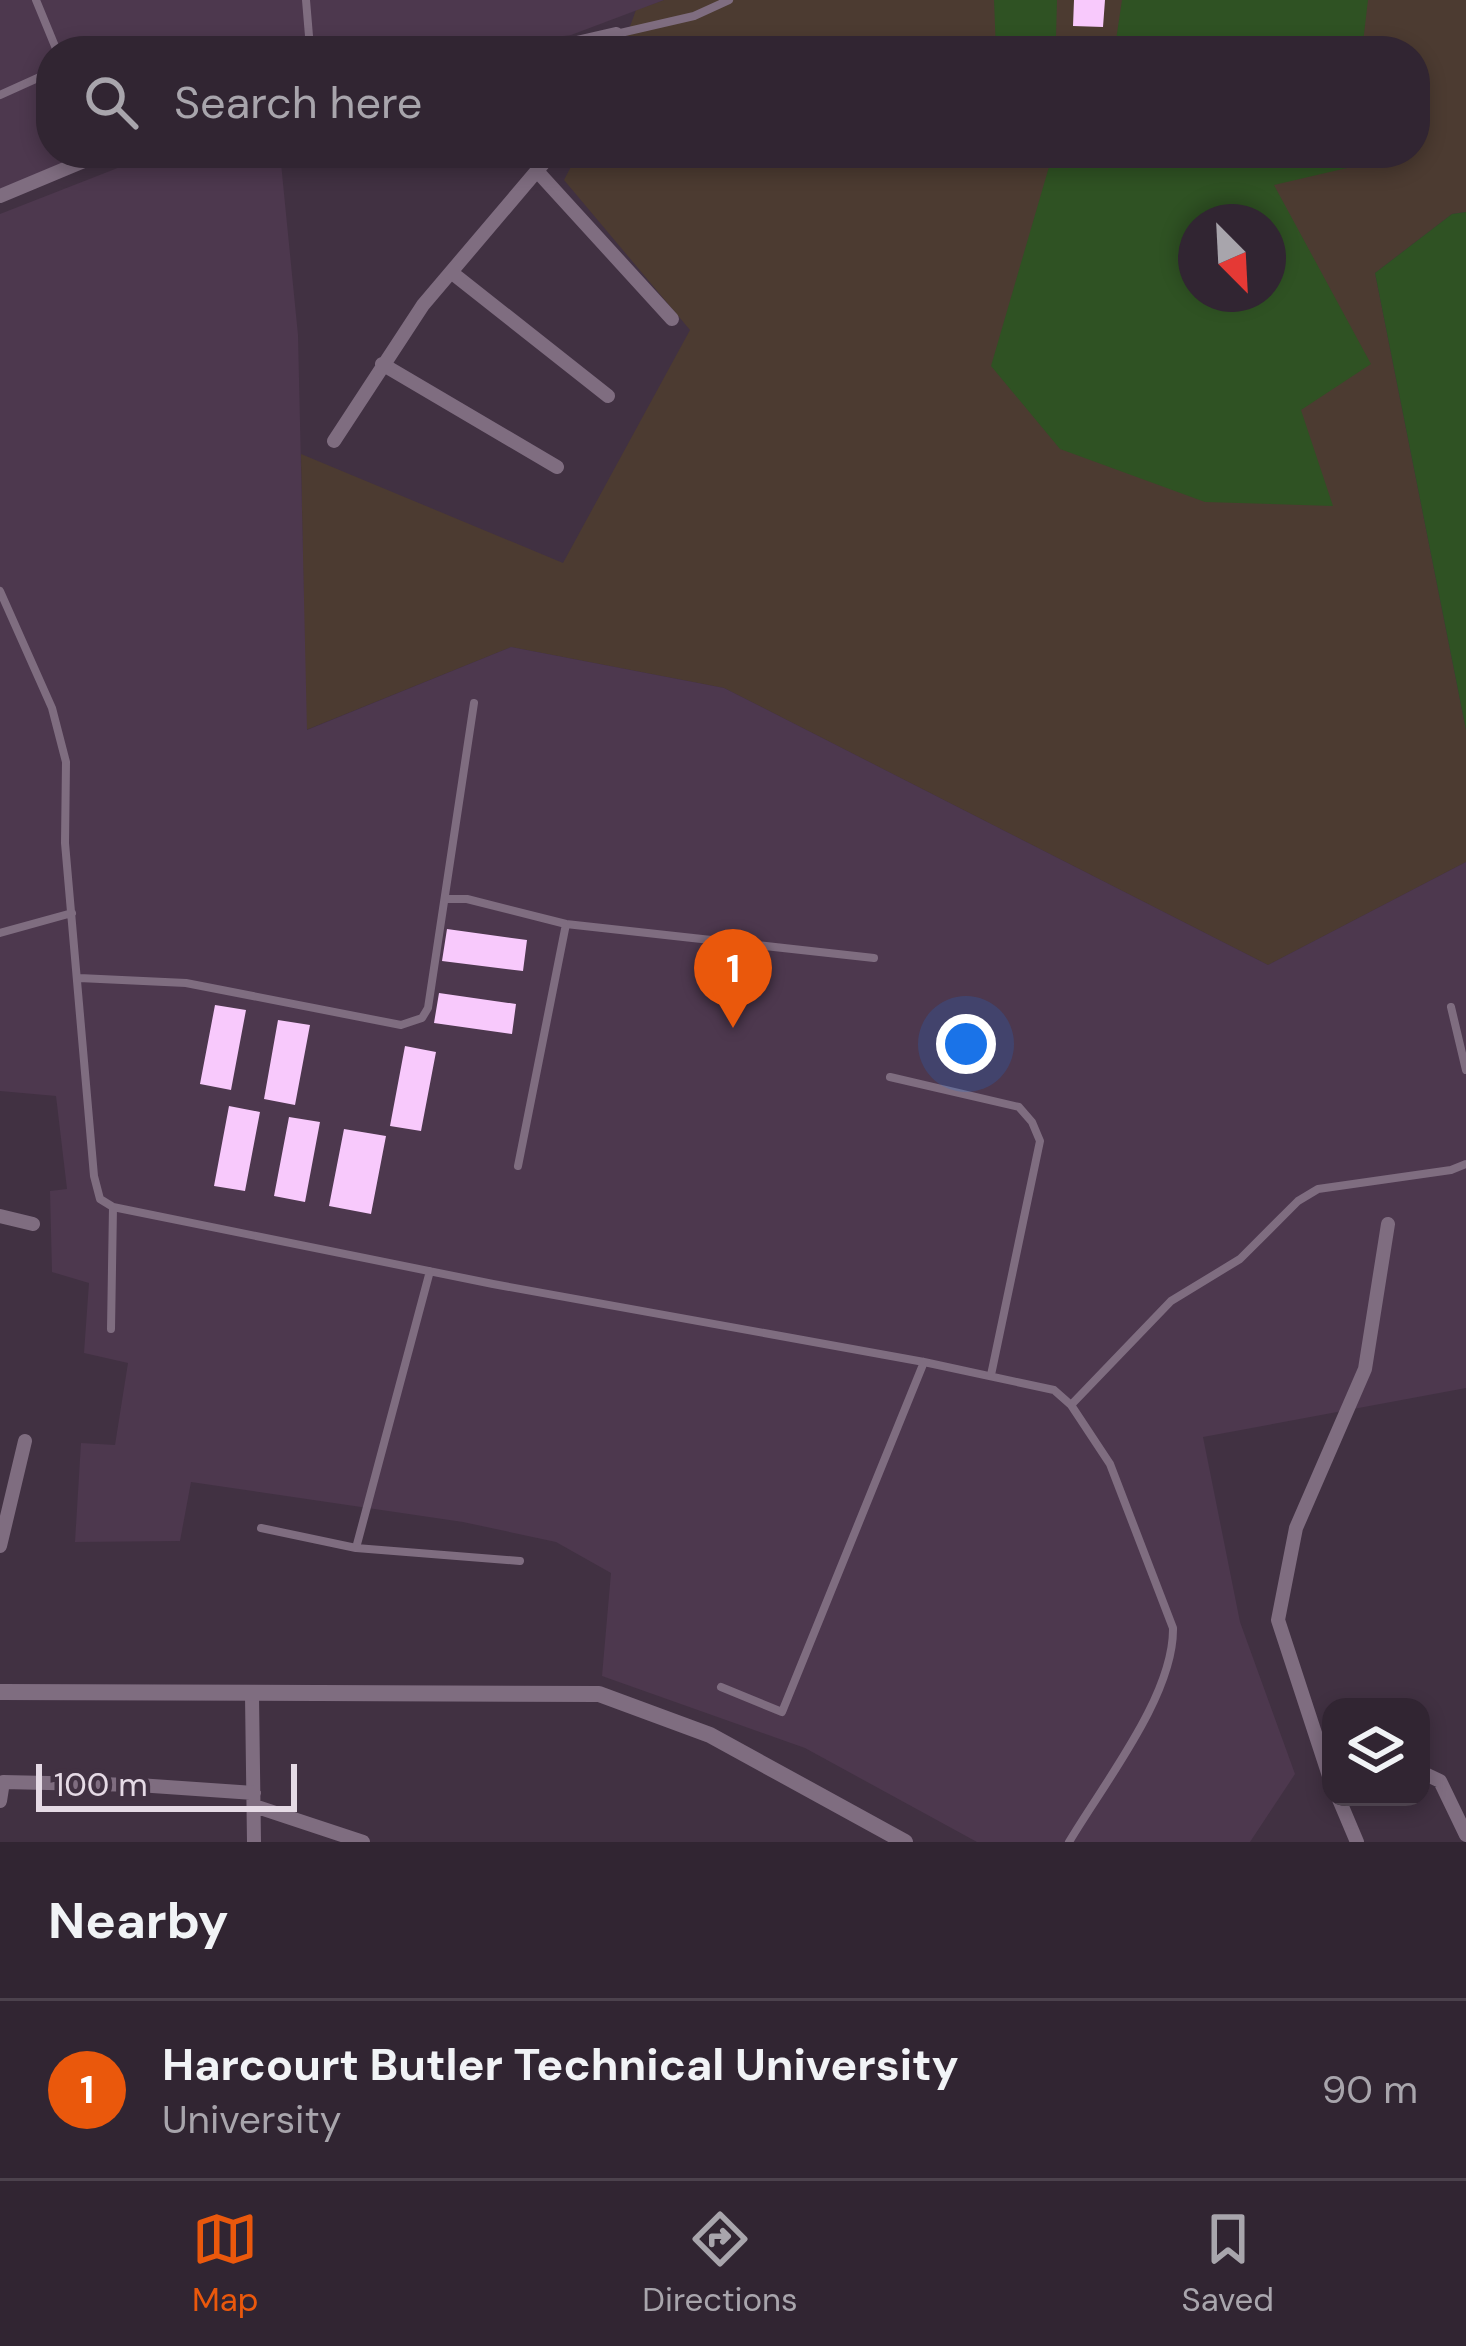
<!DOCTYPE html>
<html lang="en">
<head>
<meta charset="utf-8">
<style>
	:root { --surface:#312532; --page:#3d313e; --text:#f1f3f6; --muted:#a8a5ac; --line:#4c424d; --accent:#ea580c }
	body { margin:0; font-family:"DM Sans",sans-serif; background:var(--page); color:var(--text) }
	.controls { position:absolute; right:36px; bottom:36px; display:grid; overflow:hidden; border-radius:24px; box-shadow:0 6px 18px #0003 }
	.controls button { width:108px; height:108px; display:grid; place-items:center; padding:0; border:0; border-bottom:3px solid var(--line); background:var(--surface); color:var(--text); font:60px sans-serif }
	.compass { position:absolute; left:1178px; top:204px; width:108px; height:108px; border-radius:50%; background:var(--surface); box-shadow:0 6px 18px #0003; rotate:156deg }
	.scale { position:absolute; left:36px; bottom:30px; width:261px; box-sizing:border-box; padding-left:12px; border:6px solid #e5dae5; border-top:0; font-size:33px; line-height:42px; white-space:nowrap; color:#e5dae5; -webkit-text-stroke:9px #413142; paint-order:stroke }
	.you { position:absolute; left:966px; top:1044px; width:42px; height:42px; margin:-30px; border:9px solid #fff; border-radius:50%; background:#1a73e8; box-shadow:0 0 0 18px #1a73e833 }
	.badge { display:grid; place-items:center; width:78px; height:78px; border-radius:50%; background:var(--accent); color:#fff; font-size:39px; font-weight:700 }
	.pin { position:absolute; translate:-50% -99px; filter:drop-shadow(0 3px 6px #0008) }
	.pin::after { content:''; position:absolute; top:63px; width:42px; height:36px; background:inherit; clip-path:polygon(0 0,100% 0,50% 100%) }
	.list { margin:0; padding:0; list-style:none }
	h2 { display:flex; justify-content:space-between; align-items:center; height:156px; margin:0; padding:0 48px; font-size:51px }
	h2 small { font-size:39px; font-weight:400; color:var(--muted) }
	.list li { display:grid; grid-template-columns:78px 1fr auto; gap:36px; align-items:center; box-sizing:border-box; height:180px; padding:0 48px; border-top:3px solid var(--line) }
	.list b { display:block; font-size:45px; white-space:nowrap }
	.list p { margin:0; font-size:39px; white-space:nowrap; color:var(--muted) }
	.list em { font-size:39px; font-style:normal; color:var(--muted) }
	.icon { flex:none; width:66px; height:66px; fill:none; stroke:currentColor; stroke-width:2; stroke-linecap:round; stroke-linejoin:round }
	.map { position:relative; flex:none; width:1466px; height:1842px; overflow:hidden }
	.search { position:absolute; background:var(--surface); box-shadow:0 6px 18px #0003; left:36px; right:36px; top:36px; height:132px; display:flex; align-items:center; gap:30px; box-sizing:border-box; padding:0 42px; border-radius:48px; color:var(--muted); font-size:45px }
	.sheet { height:336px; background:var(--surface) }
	nav { display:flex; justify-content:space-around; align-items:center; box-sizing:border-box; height:168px; border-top:3px solid var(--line); background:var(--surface); font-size:33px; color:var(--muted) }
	nav a { display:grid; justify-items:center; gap:6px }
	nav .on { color:var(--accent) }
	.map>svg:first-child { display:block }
</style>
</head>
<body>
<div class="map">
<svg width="1466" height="1842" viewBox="0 0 1466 1842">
	<rect width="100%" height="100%" fill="#413142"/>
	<!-- commercial -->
	<path fill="#4c3b31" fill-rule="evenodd" d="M664,0H1466V212L1452,214L1375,273L1466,730V862L1268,965L724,688L511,647L306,730L301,454L563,563L690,330L564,180L578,153H1415V51H621L636,10ZM1196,222H1268V294H1196Z"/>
	<!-- built -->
	<path fill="#4d384e" d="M0,0H664L571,35L453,51H51V153H87L0,189Z
		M156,153H280L298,335L307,730L511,647L724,688L1268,965L1466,862V1388L1203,1437L1240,1622L1295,1774L1250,1842H977L805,1748L602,1676L611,1573L556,1542L463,1522L191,1482L180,1541L75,1542L81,1443L115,1445L128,1363L84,1353L89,1283L52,1272L50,1191L67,1189L56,1096L0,1091V214Z"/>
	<!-- green -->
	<path fill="#2f5223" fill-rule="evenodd" d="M994,0H1057L1056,37L1116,40L1122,0H1368L1362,51H996Z
		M1053,153H1349L1347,168L1274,185L1371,364L1301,410L1333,506L1205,502L1060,449L991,366ZM1268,222V294H1196V222Z
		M1466,212V730L1375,273L1452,214Z"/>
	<!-- building -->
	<path fill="#f8c9fc" d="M1074,0H1105L1103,27L1073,26Z
		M447,929L527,940L523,971L442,961Z
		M439,993L516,1004L512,1034L434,1023Z
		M215,1005L246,1010L231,1090L200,1084Z
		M278,1020L310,1025L295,1105L264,1099Z
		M405,1046L436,1052L421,1131L390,1126Z
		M229,1106L260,1112L245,1191L214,1186Z
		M289,1117L320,1122L305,1202L274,1196Z
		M344,1129L386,1136L371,1214L329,1206Z"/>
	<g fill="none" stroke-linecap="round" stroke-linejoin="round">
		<!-- service -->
		<path stroke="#7f6d80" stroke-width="8" d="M36,0L57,51
			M306,0L310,48
			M616,34L694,16L729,0
			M0,95L51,72
			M0,591L52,708L66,762L65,843L94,1176L100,1199L113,1207L493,1284L924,1362L1054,1390L1071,1405L1110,1464L1173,1628C1174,1695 1104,1783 1069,1842
			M445,899H467L566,924L874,958
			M0,933L72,913
			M79,978L186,983L401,1025L422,1018L428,1008L474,703
			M1451,1007L1466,1070
			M890,1077L1019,1107L1032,1122L1040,1141L991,1375
			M518,1166L566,924
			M430,1271L356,1548L520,1561
			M111,1329L113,1207
			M1071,1405L1171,1301L1240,1259L1298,1201L1318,1189L1451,1170L1466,1164
			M261,1528L356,1548
			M721,1687L782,1712L924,1362"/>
		<!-- minor -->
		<path stroke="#7f6d80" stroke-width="14" d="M542,51L616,34
			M608,51L616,34
			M537,171L672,319
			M0,196L103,153
			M451,272L608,396
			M382,364L557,467
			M334,441L423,305L552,153
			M0,1216L33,1224
			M0,1546L25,1441
			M252,1696L254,1842
			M1421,1772L1440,1781L1466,1835
			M1331,1782L1278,1620L1296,1528L1365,1369L1388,1224
			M1338,1797L1357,1842
			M0,1801L3,1782L138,1785L254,1793
			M254,1806L363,1842"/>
		<!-- tertiary -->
		<path stroke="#7f6d80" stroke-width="16" d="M0,1692L599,1694L710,1735L905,1842"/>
	</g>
</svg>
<div class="controls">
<button><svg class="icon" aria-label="layers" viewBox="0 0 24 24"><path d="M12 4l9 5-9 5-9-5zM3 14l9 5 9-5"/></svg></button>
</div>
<svg class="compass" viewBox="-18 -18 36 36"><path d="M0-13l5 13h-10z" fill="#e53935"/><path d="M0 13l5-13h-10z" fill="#a8a5ac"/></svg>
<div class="scale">100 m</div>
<div class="you"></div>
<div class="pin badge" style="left:733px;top:1028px">1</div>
<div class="search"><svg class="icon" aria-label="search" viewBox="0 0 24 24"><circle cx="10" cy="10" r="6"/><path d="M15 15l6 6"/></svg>Search here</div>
</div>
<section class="sheet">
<h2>Nearby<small></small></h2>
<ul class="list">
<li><span class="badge">1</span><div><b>Harcourt Butler Technical University</b><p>University</p></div><em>90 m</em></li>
</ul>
</section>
<nav>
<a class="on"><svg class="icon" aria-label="map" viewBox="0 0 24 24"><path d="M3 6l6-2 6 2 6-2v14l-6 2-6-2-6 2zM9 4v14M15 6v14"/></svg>Map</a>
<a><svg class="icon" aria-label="directions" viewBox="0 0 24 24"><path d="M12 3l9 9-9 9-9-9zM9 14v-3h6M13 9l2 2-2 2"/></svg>Directions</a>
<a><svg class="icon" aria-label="saved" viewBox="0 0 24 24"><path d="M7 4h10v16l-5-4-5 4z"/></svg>Saved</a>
</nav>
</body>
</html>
